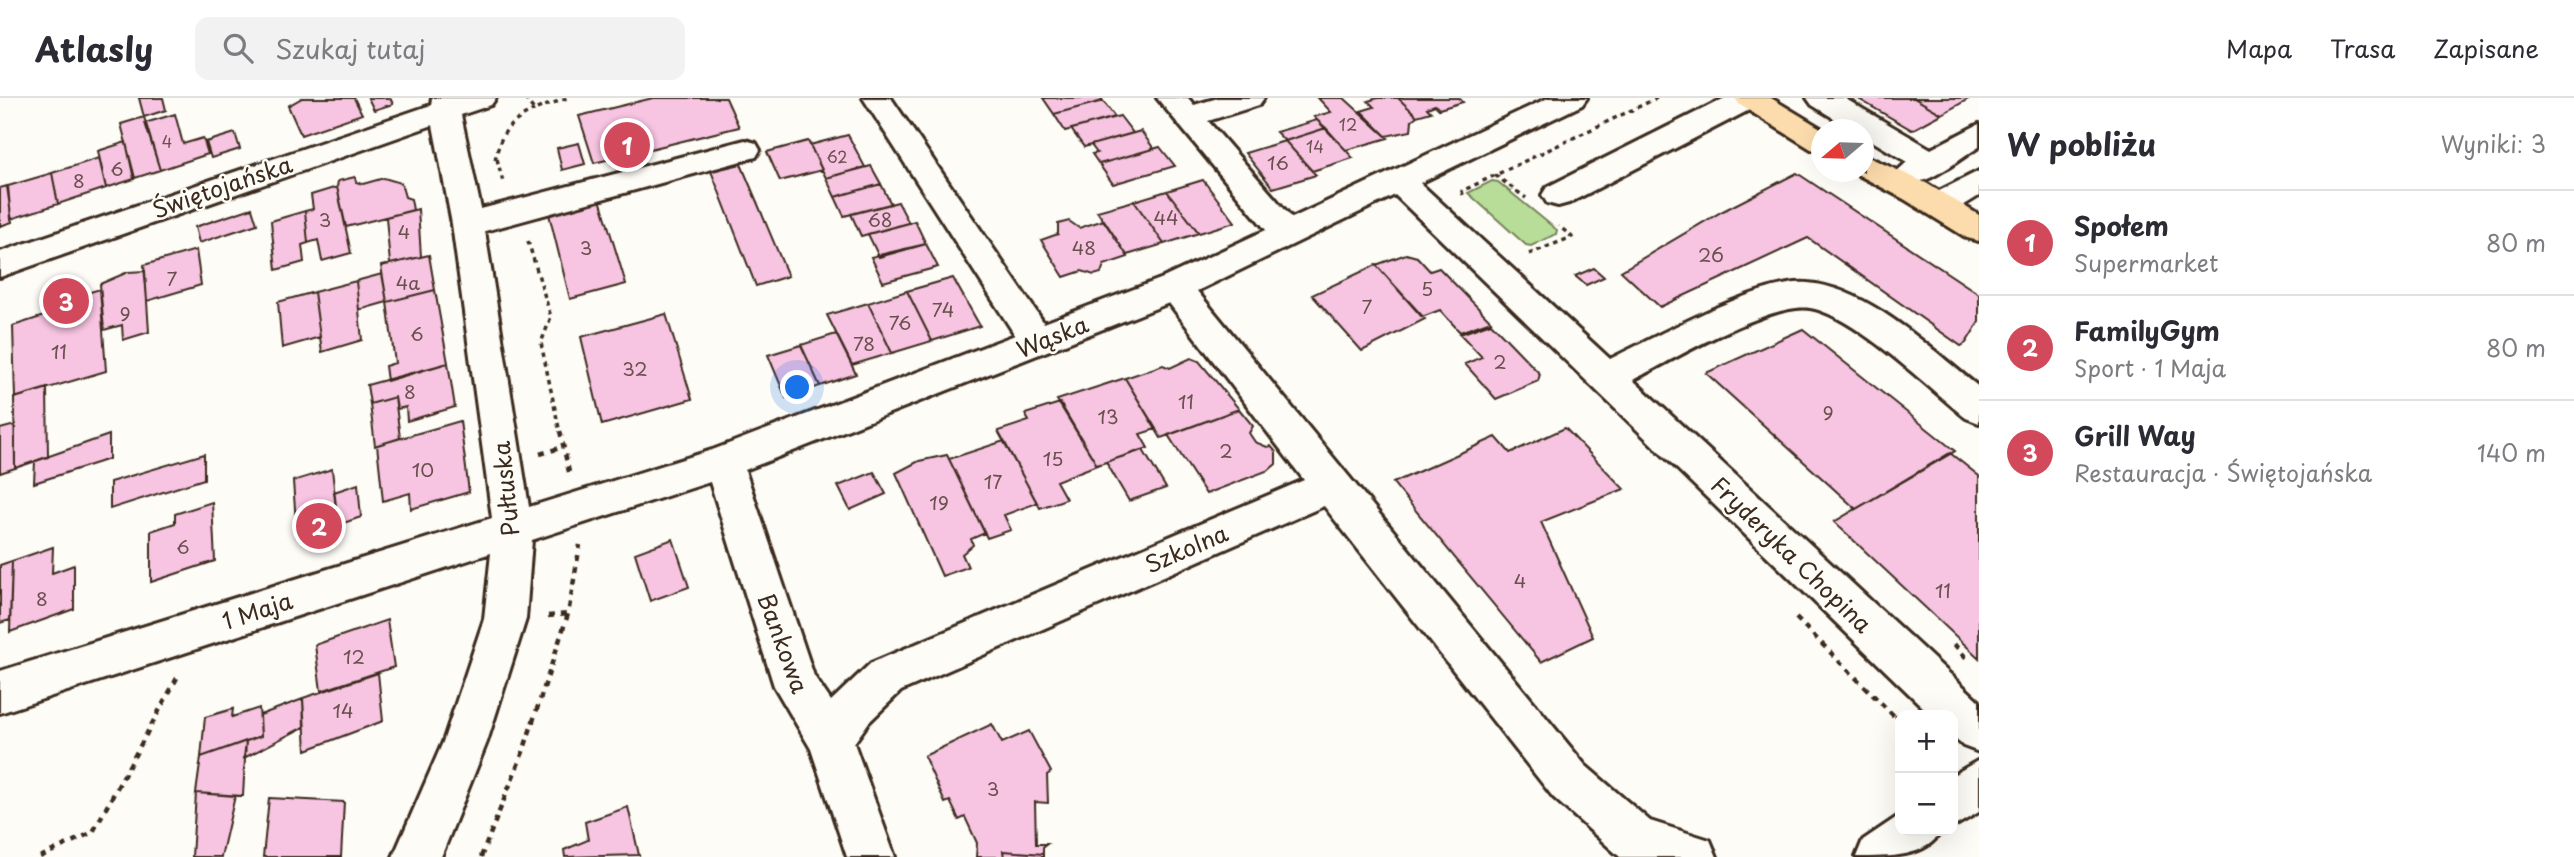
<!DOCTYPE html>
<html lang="pl">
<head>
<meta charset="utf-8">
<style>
	:root { --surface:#fff; --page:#f2f2f3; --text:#2b2b33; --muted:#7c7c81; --line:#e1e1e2; --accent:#d1495b }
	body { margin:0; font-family:"Playpen Sans",sans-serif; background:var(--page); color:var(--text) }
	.controls { position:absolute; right:21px; bottom:21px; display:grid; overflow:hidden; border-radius:14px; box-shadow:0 7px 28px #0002 }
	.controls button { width:63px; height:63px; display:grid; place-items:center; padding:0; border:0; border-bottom:2px solid var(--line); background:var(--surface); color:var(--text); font:35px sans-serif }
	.compass { position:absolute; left:1811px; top:21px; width:63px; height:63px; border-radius:50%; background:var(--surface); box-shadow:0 7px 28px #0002; rotate:251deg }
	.you { position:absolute; left:798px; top:290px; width:24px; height:24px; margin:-18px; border:5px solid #fff; border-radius:50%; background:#1a73e8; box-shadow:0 0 0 10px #1a73e833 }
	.badge { display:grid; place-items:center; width:46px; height:46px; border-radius:50%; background:var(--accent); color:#fff; font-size:23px; font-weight:700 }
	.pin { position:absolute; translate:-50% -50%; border:4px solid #fff; box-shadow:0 2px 7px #0006 }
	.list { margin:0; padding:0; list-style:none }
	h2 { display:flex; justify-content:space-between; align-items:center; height:91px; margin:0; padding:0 28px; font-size:30px }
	h2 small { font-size:23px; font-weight:400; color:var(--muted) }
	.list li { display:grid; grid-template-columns:46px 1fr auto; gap:21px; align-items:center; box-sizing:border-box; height:105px; padding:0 28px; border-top:2px solid var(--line) }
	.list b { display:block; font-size:26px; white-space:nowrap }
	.list p { margin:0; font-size:23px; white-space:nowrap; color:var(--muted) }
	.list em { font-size:23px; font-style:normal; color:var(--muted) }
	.icon { flex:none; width:38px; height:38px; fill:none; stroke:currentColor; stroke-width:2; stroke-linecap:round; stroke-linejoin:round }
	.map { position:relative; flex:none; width:1979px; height:759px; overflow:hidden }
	header { display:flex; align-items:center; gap:42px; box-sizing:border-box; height:98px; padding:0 35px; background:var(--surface); border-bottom:2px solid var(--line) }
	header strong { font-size:33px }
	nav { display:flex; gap:38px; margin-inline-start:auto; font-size:24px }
	.search { width:490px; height:63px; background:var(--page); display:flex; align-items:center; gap:18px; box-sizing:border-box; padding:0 24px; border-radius:14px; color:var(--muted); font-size:26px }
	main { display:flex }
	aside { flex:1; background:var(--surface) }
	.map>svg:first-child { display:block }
</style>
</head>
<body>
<header>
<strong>Atlasly</strong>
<div class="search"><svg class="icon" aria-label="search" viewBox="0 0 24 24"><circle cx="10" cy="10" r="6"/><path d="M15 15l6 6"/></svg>Szukaj tutaj</div>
<nav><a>Mapa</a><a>Trasa</a><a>Zapisane</a></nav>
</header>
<main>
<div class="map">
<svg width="1979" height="759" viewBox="0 0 1979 759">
	<rect width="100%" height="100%" fill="#fdfcf7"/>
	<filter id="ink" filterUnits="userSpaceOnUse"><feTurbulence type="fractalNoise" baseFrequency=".0143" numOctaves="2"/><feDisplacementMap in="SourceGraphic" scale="14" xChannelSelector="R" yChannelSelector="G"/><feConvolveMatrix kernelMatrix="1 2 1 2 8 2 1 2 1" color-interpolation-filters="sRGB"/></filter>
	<g filter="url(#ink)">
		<!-- green -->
		<path fill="#b7dd99" stroke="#79845c" stroke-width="2" d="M1492,83L1498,84L1557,132L1556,136L1531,148L1526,147L1468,95Z"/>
		<!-- building -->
		<path fill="#f7c4e1" stroke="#3b2a1e" stroke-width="2" d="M139,0H163L166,12L144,19Z
			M302,0H354L362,16L301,37L288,8Z
			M368,0H390L393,6L374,12Z
			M653,0H726L739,29L594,65L579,18Z
			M1043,0H1101L1103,3L1054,16Z
			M1318,0H1344L1388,40L1346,52L1314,19L1331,14Z
			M1378,0H1398L1417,18L1412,22L1411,33L1386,38L1361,13L1374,9L1368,3Z
			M1398,0H1459L1463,4L1439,11L1435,7L1427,10L1431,14L1417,18Z
			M1857,0H1914L1942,16L1912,32Z
			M1914,0H1970L1942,16Z
			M1103,3L1115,19L1065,33L1054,16Z
			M175,16L183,46L203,40L208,56L160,72L145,25Z
			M1120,18L1133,35L1084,49L1071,31Z
			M144,19L160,72L135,80L121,26Z
			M1317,22L1326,30L1285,43L1276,34Z
			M1326,30L1353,60L1312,73L1285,43Z
			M1141,33L1154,51L1099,66L1092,56L1097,55L1091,47Z
			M235,35L240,51L211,60L206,44Z
			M848,37L865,69L826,80L810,47Z
			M808,43L822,72L780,83L767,54Z
			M1285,43L1316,77L1273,90L1245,55Z
			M126,44L134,81L106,90L98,53Z
			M579,45L585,66L562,72L557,50Z
			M1160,49L1175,68L1113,86L1099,66Z
			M99,60L106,90L58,106L52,75Z
			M741,66L788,178L756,188L711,73Z
			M871,68L881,86L835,99L826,80Z
			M52,75L58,106L11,121L8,88Z
			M1797,75L1979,196V224L1966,245L1961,248L1808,140L1660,209L1621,173L1721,114Z
			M355,79L356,84L363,86L384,80L401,85L405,99L411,101L413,112L346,129L337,89L338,83Z
			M1203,82L1235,124L1199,135L1167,93Z
			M881,86L891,106L844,118L835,99Z
			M7,88L12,124L0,128V90Z
			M337,89L351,155L322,163L318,142L308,145L305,113L313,111L311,97Z
			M1167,93L1199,135L1164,146L1134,103Z
			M599,98L626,186L570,201L548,112Z
			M1134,103L1164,146L1127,157L1097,113Z
			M898,104L909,125L861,138L851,116Z
			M252,110L257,126L199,145L195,129Z
			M418,111L421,159L390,166L386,119Z
			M305,113L308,145L302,147L304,164L276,172L271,123Z
			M1104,122L1128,159L1104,167L1101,175L1094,177L1082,173L1064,179L1041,142L1058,136V126L1069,123L1079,130Z
			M915,123L926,146L879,159L868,136Z
			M926,146L938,169L883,184L871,159Z
			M196,152L201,187L147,203L144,167Z
			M1406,156L1417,159L1430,173L1439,170L1491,223L1460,234L1440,212L1422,219L1376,167Z
			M429,157L435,192L387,204L381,168Z
			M1376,167L1425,221L1362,253L1312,197Z
			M1594,170L1604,179L1586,187L1575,178Z
			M145,173L149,234L123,242L122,227L104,232L100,186L128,174Z
			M382,176L387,204L359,212L356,183Z
			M953,180L980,228L932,243L907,193Z
			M356,183L362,242L322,254L314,194Z
			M100,191L106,273L15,300L13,228L47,217V207Z
			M435,192L448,265L387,283L385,268L395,265L387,204Z
			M907,193L932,243L892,255L868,205Z
			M314,194L320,239L282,250L278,204Z
			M868,205L892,255L852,267L827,217Z
			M666,216L692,301L602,327L581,239Z
			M1491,225L1540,276L1538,283L1496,301L1465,266L1482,259L1460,236Z
			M1803,231L1955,353L1856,411L1706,275Z
			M836,236L856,276L820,288L801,247Z
			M801,247L820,288L786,300L768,257Z
			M1191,260L1199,263L1239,311L1161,340L1125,280L1163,267L1170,270Z
			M448,265L455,309L407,323L406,309L397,311L395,299L370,306L367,287Z
			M1125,280L1156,331L1140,336L1148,350L1097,367L1057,302Z
			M47,290L48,359L15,370L14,300Z
			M395,299L400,340L375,348L370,306Z
			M1060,305L1097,367L1056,383L1066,401L1040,410L998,333L1029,323L1025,316Z
			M1239,311L1253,328L1249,335L1255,344L1267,349L1271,348L1276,354V366L1269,372L1206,396L1168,337Z
			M460,323L469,394L411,411L410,395L383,403L377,347Z
			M15,327V370L0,375V331Z
			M1565,330L1624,391L1541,424L1593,539L1541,564L1393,385L1496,339L1510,355Z
			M109,337V361L34,385L35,363Z
			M1004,343L1037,405L1004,417L1011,432L987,440L949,361Z
			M1143,352L1166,390L1129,403L1106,364Z
			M1950,355L1979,378V560L1834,424Z
			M204,356V381L110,411V384Z
			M947,357L985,435L971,441L973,447L962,456L968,469L942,478L896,375L919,363Z
			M332,371L338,427L297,439L293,383Z
			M874,374L886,396L850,412L838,388Z
			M358,386L361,419L338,427L334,394Z
			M212,404L215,463L151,484V433L175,425V416Z
			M673,441L689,489L650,503L635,455Z
			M53,449L52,475L74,467V511L10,534L12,463Z
			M12,463L10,522L0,525V467Z
			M387,522L394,569L321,593L315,547Z
			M378,575L383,623L306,652L303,600Z
			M303,601L304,629L244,660L246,643L261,638L260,617Z
			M259,610L261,638L201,659L205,619L233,611L232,619Z
			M992,626L1002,645L1029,633L1051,674L1047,677L1048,705L1035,704L1036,746H1047L1043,749V756L1003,753L1004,759H976L977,745L965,719L959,722L950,703L945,705L924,658Z
			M246,643L243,698L196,695L201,659Z
			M196,695L235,698L221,759H192Z
			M269,700L344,704L341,759H263Z
			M628,709L639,757L565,759L564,752L588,742L585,724Z
			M1003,753L1043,756V759H1004Z"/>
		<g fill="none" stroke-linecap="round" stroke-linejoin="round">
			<defs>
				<path id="minor" d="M432,0H496L491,7L461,17L481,111L745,42L756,45L760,52L756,59L485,133L529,409L715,351L1015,237L863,0H891L1044,225L1163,180L1266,132L1157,0H1188L1194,7L1218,0H1264L1259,7L1208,23L1292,120L1548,0H1587L1582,7L1420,85L1610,261C1654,240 1762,180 1808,185C1869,190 1933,253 1979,289V325L1966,320C1930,291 1854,217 1810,210C1769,204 1671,263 1633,282L1979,603V654L1963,648L1953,638V617H1931L1395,97L1197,193L1585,667L1650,723L1710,742L1717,759H1620L1553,699L1324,408L901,593L869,624L854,645L895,759H847L811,651L774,588L710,384L532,442L526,521L487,644L441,759H393L443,644L484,521L491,455L0,615V573L492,420L452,126L433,27L0,179V154L431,7ZM1169,205L1304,382L871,565L831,603L814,578L745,372Z
					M1725,0H1764L1759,7L1569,105L1558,108L1547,105L1542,97L1547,89Z
					M1807,0H1844L1931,51L1979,26V49C1956,63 1925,92 1898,84L1893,77L1907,64L1864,38V32H1853L1812,7Z
					M1979,73V98C1962,108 1947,120 1927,115L1922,107L1927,99Z
					M1979,662V714L1953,729V677Z
					M1900,717V733H1941C1927,759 1891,759 1856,759L1863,742Z"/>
				<path id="major" d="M1735,0H1771L1824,32L1822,54L1811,51L1740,7Z
					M1864,57L1926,85L1979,117V143L1967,140L1904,101L1853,74H1864Z"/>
			</defs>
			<!-- minor casing -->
			<use href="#minor" stroke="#3b2a1e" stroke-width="6"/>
			<!-- major casing -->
			<use href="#major" stroke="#3b2a1e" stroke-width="6"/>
			<!-- path-far1 -->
			<path stroke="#3b2a1e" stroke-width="3.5" stroke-dasharray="4.5 4.5" stroke-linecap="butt" d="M525,0L534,12L567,0
				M497,61L503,84
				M495,62C502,32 507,27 534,12
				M1495,77L1526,100
				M1463,97L1462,93L1657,0
				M528,143L551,219L541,245L560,335
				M1529,156L1572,139L1559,128"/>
			<!-- path -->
			<path stroke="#3b2a1e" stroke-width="4.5" stroke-dasharray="6 6" stroke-linecap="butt" d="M560,333L569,374
				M540,356L563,349
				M548,518L568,516
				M1796,520L1894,618
				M1954,546L1969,563
				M1896,617L1900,624
				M40,759L93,734L177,580
				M481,759L523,654L568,516L580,447"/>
			<!-- minor -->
			<use href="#minor" fill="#fdfcf7" fill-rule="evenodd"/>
			<!-- major -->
			<use href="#major" fill="#fcdcac" fill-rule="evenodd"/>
		</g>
	</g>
	<g text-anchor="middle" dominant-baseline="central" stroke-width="5" stroke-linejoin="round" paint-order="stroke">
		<!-- far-number labels -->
		<g font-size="16" fill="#6a504f">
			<text x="1348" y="26">12</text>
			<text x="167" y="43">4</text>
			<text x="1315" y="48">14</text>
			<text x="837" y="58">62</text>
		</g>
		<!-- number labels -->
		<g font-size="19" fill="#6a504f">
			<text x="1278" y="64">16</text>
			<text x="117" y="70">6</text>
			<text x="79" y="82">8</text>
			<text x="1166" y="119">44</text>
			<text x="325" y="121">3</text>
			<text x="880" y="121">68</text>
			<text x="404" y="133">4</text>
			<text x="586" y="149">3</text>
			<text x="1084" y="149">48</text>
			<text x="1711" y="156">26</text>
			<text x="172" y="180">7</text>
			<text x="408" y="184">4a</text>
			<text x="1427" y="190">5</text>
			<text x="1367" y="208">7</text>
			<text x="943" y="211">74</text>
			<text x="125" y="215">9</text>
			<text x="900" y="224">76</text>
			<text x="417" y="235">6</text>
			<text x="864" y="245">78</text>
			<text x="59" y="253">11</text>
			<text x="1500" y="263">2</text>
			<text x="635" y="270">32</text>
			<text x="410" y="293">8</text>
			<text x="1186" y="303">11</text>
			<text x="1828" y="314">9</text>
			<text x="1108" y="318">13</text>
			<text x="1226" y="352">2</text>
			<text x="1053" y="360">15</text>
			<text x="423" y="371">10</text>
			<text x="993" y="383">17</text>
			<text x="939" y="404">19</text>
			<text x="183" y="448">6</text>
			<text x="1520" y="482">4</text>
			<text x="1943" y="492">11</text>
			<text x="42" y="500">8</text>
			<text x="354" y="558">12</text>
			<text x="343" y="612">14</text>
			<text x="993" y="690">3</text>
		</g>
		<!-- street labels -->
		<g font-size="23" fill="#3b2a1e" stroke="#fdfcf7">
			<text transform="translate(222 88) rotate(-19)">Świętojańska</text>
			<text transform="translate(1052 238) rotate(-22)">Wąska</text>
			<text transform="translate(505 391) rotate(-96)">Pułtuska</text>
			<text transform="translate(1186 450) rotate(-23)">Szkolna</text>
			<text transform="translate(1792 456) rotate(44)">Fryderyka Chopina</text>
			<text transform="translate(257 512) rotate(-18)">1 Maja</text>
			<text transform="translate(784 545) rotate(70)">Bankowa</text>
		</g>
	</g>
</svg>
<div class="controls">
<button>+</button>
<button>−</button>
</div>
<svg class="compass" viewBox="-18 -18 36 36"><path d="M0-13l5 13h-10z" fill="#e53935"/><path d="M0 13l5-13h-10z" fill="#7c7c81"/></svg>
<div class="you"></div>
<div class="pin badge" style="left:627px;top:47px">1</div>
<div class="pin badge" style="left:319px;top:428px">2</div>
<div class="pin badge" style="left:66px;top:203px">3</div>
</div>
<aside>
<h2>W pobliżu<small>Wyniki: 3</small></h2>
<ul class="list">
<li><span class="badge">1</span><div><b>Społem</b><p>Supermarket</p></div><em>80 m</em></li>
<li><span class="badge">2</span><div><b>FamilyGym</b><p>Sport · 1 Maja</p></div><em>80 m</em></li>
<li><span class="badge">3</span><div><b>Grill Way</b><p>Restauracja · Świętojańska</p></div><em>140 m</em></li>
</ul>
</aside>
</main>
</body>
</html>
